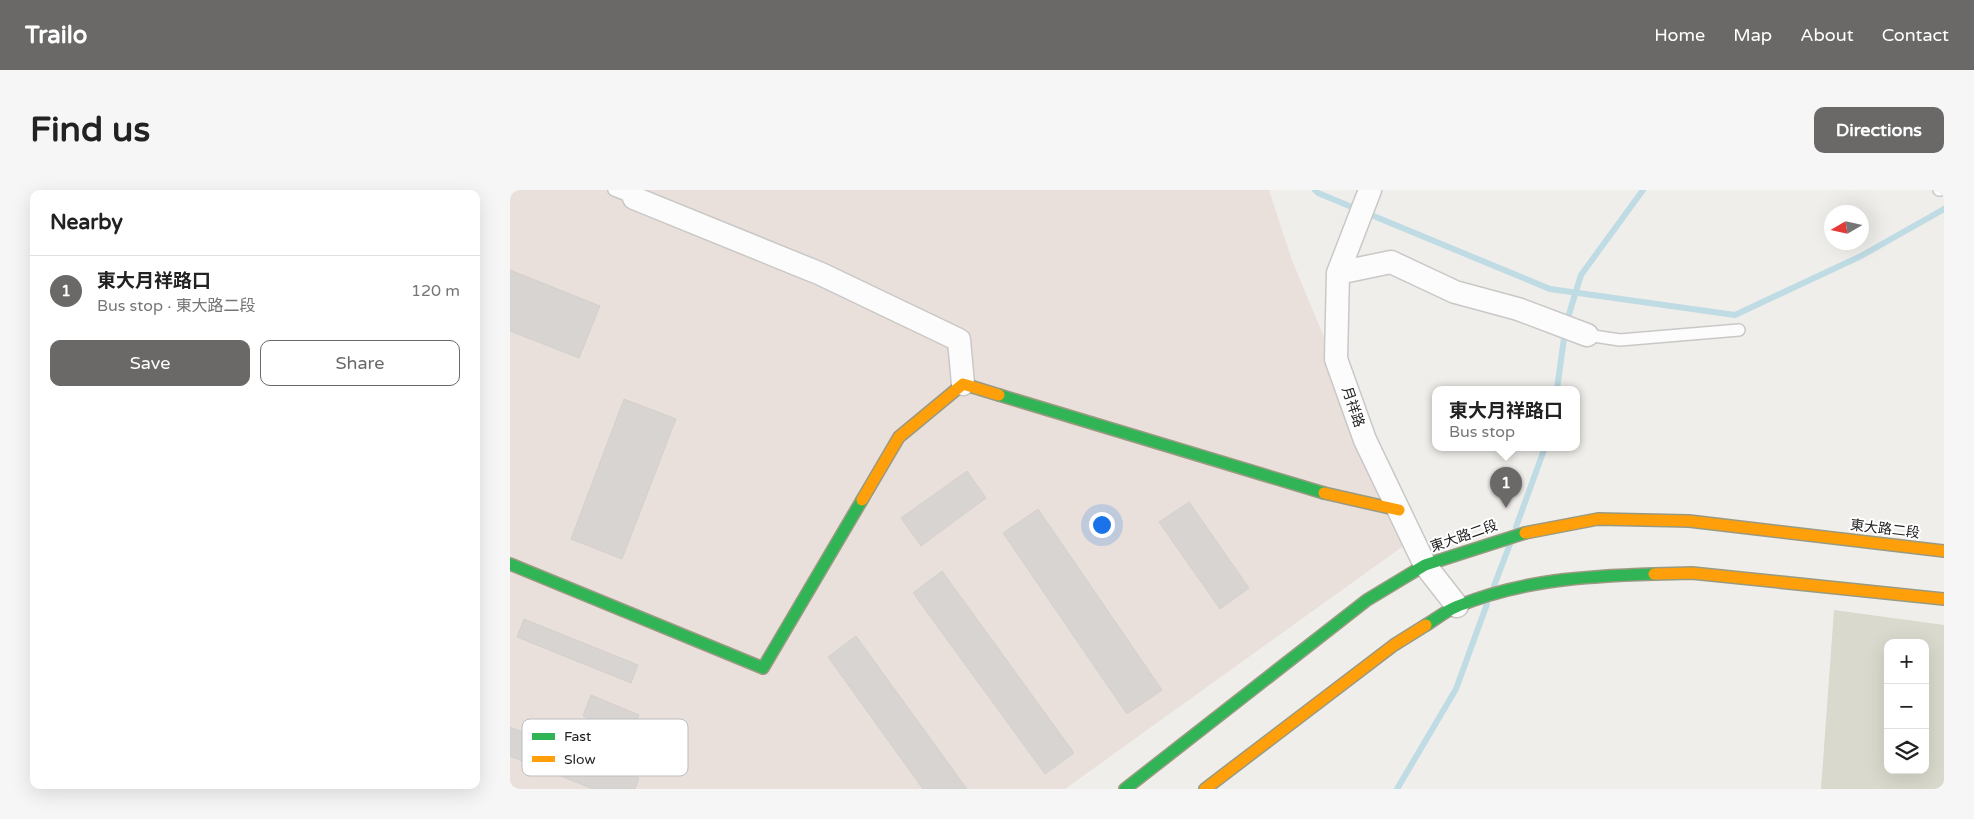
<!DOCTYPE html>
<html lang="en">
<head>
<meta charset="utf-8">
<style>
	:root { --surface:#fff; --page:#f6f6f6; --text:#222; --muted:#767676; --line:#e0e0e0; --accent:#6a6968 }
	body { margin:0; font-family:"Varela Round","Noto Sans TC",sans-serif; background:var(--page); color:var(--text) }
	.controls { position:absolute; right:15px; bottom:15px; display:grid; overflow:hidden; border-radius:10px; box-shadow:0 5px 20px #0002 }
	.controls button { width:45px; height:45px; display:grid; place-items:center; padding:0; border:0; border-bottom:1px solid var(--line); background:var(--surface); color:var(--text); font:25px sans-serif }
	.compass { position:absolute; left:1314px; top:15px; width:45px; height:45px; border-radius:50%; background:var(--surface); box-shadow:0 5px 20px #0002; rotate:261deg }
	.you { position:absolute; left:591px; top:334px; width:18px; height:18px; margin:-12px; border:4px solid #fff; border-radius:50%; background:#1a73e8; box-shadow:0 0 0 8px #1a73e833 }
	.badge { display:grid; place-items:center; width:32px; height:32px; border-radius:50%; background:var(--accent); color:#fff; font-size:16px; font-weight:700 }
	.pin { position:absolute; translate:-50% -41px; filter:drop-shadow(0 1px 2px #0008) }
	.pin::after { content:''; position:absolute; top:26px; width:18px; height:15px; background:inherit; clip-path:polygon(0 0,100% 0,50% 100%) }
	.popup { position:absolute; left:922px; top:196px; width:148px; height:65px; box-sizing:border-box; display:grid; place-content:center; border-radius:10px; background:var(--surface); filter:drop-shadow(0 1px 4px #0005); font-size:16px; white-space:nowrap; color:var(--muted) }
	.popup b { font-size:19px; color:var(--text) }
	.popup::after { content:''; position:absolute; left:50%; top:100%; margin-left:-10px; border:10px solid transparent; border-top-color:var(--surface) }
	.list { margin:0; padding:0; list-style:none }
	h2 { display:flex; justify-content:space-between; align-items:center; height:65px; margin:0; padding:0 20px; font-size:21px }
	h2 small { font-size:16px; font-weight:400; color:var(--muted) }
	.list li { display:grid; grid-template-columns:32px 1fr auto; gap:15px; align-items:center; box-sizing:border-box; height:70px; padding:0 20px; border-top:1px solid var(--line) }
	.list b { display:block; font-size:19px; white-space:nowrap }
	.list p { margin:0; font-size:16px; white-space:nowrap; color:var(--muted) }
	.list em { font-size:16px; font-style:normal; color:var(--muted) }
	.actions { display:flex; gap:10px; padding:15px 20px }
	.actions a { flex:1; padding:11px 0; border:1px solid var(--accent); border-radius:10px; text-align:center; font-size:18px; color:var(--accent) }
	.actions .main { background:var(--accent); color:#fff }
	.icon { flex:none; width:28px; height:28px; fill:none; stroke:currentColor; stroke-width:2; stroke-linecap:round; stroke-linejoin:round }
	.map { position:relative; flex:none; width:1434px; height:599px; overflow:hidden; border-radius:10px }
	header { display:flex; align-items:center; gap:30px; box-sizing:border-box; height:70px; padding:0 25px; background:var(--accent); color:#fff }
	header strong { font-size:24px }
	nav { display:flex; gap:28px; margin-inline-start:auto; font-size:18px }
	.intro { display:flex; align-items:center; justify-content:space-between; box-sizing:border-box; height:120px; padding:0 30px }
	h1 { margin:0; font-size:35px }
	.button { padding:12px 22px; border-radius:10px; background:var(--accent); color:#fff; font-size:18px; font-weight:700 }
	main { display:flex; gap:30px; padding:0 30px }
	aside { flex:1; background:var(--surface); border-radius:10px; box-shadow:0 5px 20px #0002 }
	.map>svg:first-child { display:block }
</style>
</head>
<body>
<header>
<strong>Trailo</strong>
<nav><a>Home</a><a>Map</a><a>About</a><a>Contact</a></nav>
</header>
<div class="intro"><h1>Find us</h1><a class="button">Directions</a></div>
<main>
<aside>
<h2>Nearby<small></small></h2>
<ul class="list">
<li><span class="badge">1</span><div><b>東大月祥路口</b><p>Bus stop · 東大路二段</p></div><em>120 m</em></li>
</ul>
<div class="actions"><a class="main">Save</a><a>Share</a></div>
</aside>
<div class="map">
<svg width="1434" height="599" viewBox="0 0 1434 599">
	<rect width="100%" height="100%" fill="#f0eeeb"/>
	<!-- military -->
	<path fill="#eae0db" d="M0,0H759L782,70L899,352L555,599H0Z"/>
	<!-- construction -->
	<path fill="#d9d9cd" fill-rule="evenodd" d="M1324,420L1434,435V599H1311ZM1378,453H1415V580H1378Z"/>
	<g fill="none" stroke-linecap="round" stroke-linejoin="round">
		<!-- stream -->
		<path stroke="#bfdbe3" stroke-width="6" d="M805,0L808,3L1040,99L1225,125L1351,66L1434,19
			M1047,199L1056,134L1071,85L1133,0
			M1006,337L1035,257
			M984,396L1000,354
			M887,599L946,499L977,414"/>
	</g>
	<!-- building -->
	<path fill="#d7d4d2" stroke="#d3d0cc" d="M0,80L90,116L69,168L0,141Z
		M114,209L166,229L112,369L61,349Z
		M457,281L476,308L411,356L391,328Z
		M679,312L739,398L710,419L649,332Z
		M528,319L652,500L617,524L493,343Z
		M432,381L564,563L535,584L403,403Z
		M14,429L128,475L121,493L7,447Z
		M346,446L457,599H413L318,467Z
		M81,505L129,525L120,545L73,526Z
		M0,537L129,588L125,599H83L0,566Z"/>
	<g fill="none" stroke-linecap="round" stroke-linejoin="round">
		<defs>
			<path id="lane" d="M104,0L124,8L125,6
				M1429,0H1430
				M1077,145L1110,150L1229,140"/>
			<path id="street" d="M860,0L828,83L826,169L855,250L915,375L947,416
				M124,8L311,84L449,150L453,194
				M828,83L881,72L945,102L1008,119L1077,145"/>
			<path id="fast" d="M489,205L814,303
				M0,374L253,478L352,310
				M916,435C926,429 937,420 948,416C1011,390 1077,386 1144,384
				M615,599L857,410L915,375L1015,343"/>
			<path id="slow" d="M814,303L889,320
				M352,310L389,247L453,194L489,205
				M1015,343L1088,329L1179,331L1434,361
				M1144,384L1182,383L1434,409
				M695,599L884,455L916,435"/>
		</defs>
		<!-- lane casing -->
		<use href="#lane" stroke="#c9c8c7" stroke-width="14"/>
		<!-- street casing -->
		<use href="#street" stroke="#c9c8c7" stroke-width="25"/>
		<!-- fast casing -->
		<use href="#fast" stroke="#999a82" stroke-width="14"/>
		<!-- slow casing -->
		<use href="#slow" stroke="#999a82" stroke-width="14"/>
		<!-- lane -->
		<use href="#lane" stroke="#fdfcfc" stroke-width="11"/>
		<!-- street -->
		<use href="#street" stroke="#fdfcfc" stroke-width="22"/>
		<!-- fast -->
		<use href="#fast" stroke="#30b455" stroke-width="11"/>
		<!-- slow -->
		<use href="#slow" stroke="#ff9f0a" stroke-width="11"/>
	</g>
	<g text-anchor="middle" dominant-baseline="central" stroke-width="4" stroke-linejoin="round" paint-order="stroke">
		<!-- street labels -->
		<g font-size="14" fill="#222" stroke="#fff">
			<text transform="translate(843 217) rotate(71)">月祥路</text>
			<text transform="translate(1375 339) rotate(7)">東大路二段</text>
			<text transform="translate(954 346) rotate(-19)">東大路二段</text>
		</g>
	</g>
	<!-- legend -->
	<rect x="12" y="529" width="166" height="57" rx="8" fill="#fff" stroke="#bdbdbd" stroke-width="1"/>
	<rect x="22" y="543" width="23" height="7" fill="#30b455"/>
	<rect x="22" y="566" width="23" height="6" fill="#ff9f0a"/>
	<g font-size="14" fill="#222">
		<text x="54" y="551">Fast</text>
		<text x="54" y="574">Slow</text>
	</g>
</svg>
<div class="controls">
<button>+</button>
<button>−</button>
<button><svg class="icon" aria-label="layers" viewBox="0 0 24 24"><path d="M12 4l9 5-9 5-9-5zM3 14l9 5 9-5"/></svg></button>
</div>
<svg class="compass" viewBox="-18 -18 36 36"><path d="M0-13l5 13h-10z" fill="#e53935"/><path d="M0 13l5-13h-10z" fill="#767676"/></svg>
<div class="you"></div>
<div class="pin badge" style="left:996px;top:318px">1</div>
<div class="popup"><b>東大月祥路口</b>Bus stop</div>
</div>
</main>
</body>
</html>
